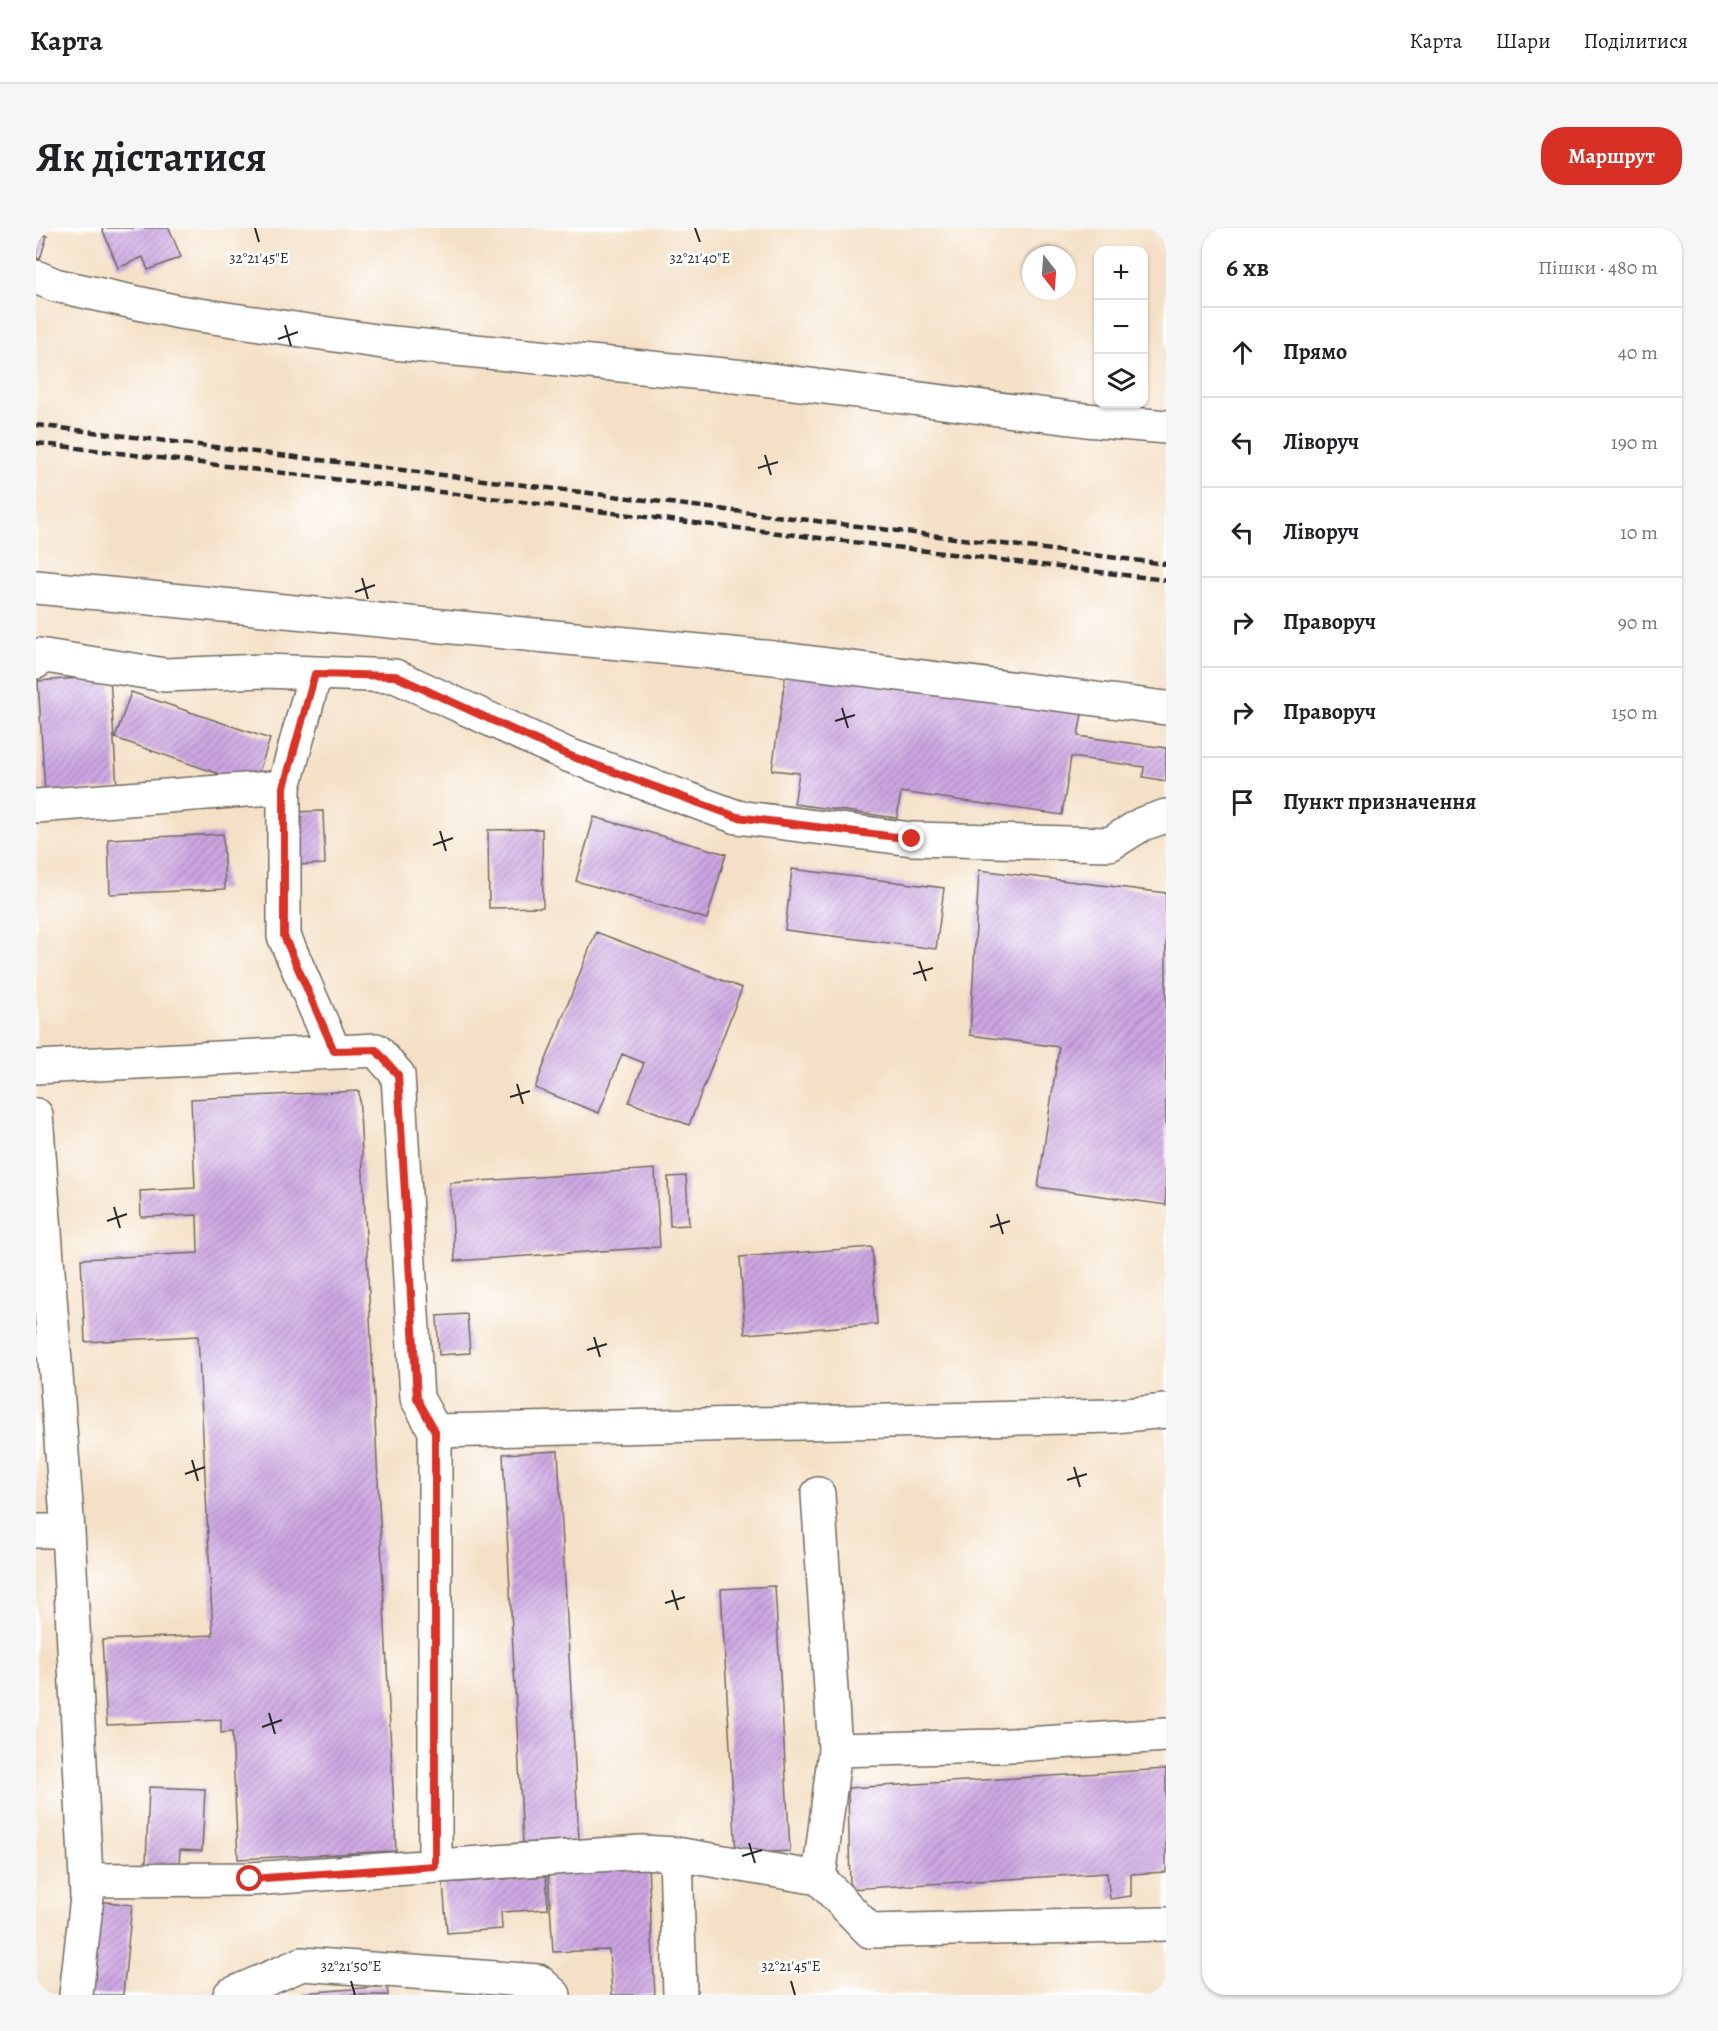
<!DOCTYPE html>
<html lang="uk">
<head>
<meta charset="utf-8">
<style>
	:root { --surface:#fff; --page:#f6f6f6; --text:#202124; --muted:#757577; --line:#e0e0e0; --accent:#d93025 }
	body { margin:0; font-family:Alegreya,serif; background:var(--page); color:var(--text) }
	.controls { position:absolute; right:18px; top:18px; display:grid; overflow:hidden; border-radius:12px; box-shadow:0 2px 4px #0004 }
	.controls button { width:54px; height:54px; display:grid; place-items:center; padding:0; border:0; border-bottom:2px solid var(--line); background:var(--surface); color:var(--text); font:30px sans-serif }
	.compass { position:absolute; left:986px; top:18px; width:54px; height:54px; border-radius:50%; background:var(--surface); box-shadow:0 2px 4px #0004; rotate:163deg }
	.stop { position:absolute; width:18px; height:18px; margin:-14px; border:4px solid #d93025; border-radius:50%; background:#fff }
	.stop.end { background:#d93025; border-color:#fff; box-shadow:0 2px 6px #0008 }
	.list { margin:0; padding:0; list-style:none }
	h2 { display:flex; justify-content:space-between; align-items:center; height:78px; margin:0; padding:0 24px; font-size:26px }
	h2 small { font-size:20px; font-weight:400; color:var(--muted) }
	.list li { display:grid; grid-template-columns:39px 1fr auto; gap:18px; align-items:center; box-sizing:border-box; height:90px; padding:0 24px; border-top:2px solid var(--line) }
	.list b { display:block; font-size:22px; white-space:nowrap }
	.list em { font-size:20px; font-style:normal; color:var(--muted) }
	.icon { flex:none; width:33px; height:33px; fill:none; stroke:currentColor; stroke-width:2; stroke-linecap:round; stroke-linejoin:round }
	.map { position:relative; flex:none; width:1130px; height:1767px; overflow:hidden; border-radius:24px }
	header { display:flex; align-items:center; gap:36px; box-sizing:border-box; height:84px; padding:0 30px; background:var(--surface); border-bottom:2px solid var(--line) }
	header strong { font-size:28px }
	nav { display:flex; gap:33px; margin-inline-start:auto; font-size:21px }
	.intro { display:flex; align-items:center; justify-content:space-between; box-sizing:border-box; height:144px; padding:0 36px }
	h1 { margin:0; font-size:42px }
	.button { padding:15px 27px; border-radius:24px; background:var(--accent); color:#fff; font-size:21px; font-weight:700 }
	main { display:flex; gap:36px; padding:0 36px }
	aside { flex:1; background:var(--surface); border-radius:24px; box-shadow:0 2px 4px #0004 }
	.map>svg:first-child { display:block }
</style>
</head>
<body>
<header>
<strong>Карта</strong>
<nav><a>Карта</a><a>Шари</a><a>Поділитися</a></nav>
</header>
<div class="intro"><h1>Як дістатися</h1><a class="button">Маршрут</a></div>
<main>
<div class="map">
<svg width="1130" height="1767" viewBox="0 0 1130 1767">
	<defs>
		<pattern id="building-hatch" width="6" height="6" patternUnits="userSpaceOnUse" patternTransform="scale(1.5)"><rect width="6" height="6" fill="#cca5e2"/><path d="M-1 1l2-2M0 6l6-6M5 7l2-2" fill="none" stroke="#a687b7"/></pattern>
	</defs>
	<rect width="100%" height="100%" fill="#fff"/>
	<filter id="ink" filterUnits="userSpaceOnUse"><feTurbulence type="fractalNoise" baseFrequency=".0167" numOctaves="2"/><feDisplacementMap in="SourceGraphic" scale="12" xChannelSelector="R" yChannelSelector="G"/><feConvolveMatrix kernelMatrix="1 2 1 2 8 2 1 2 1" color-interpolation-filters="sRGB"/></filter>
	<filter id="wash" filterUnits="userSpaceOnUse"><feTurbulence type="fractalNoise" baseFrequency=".008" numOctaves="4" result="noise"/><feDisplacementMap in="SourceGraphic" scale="24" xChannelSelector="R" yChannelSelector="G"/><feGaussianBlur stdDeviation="1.35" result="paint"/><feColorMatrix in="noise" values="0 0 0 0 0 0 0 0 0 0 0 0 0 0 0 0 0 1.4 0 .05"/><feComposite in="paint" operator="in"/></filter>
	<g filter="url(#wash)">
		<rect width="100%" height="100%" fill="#f4e0c6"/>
		<g id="blocks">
			<!-- building -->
			<path fill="url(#building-hatch)" d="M66,0H133L145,29L112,42L107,29L82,40Z
				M0,5L11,8L4,31L0,30Z
				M751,437L1047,480L1042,508L1130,520V553L1107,549L1108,539L1035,529L1026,587L865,564L861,590L758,576L763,545L736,542Z
				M74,448L81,560L9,564L2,453Z
				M95,464L234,511L218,558L79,510Z
				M287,583L289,636L258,637L256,584Z
				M558,589L690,626L671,691L540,653Z
				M506,601L507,679L453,680L452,602Z
				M187,606L189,661L74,666L72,611Z
				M756,641L908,660L900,721L749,702Z
				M943,642L1130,665V977L1002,959L1023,819L934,807Z
				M560,704L706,760L653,897L593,874L608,835L586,826L563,885L499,860Z
				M323,863L360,1623L202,1631L196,1504L185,1505V1492L71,1497L66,1412L177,1407L162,1108L49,1114L45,1031L162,1025L161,987L105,989L104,963L159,960L155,871Z
				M619,941L624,1019L419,1033L414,955Z
				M650,948L653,997L634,998L632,949Z
				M836,1019L841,1096L709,1106L704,1029Z
				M431,1086L434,1125L403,1127L401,1088Z
				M522,1223L543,1613L487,1615L467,1226Z
				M739,1358L754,1623L700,1626L685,1361Z
				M1130,1541V1644L1095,1646V1668L1074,1671L1071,1645L814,1661L812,1560Z
				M113,1559L169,1561L166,1623L144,1622L143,1638L110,1636Z
				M612,1638L619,1767H576L573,1722L517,1724L512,1644Z
				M510,1648L512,1681L465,1684L466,1701L411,1705L407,1655Z
				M62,1673L96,1677L87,1767H53Z
				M351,1758L352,1767H267V1765Z"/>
		</g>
	</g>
	<g filter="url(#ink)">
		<use href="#blocks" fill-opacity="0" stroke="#716a61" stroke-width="1.5"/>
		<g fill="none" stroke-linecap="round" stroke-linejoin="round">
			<defs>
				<path id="minor" d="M0,49L19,57L143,84L347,114L719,150L1050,192L1130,199
					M0,359L738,430L1130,480
					M0,434L3,427L129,447L228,443L359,448L532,527L701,589L876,611L1074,616L1106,596L1130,588
					M279,446L248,559V708L298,823
					M1,578L248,559
					M0,839L340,822L362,847L381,1170L399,1203
					M0,887L32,1303L51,1669L40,1767
					M782,1266L799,1522
					M0,1303H32
					M640,1626L783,1650L799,1522L959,1518L1130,1507
					M399,1638V1203L1079,1188L1130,1183
					M783,1650L834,1703L1130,1696
					M50,1652L214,1651L605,1624L640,1626L644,1767
					M194,1767L266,1736L502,1753L518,1767"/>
			</defs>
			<!-- minor casing -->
			<use href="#minor" stroke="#716a61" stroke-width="36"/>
			<!-- minor -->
			<use href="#minor" stroke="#fff" stroke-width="33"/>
			<!-- rail -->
			<path stroke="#2b2b2b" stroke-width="4.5" stroke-dasharray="9 4.5" stroke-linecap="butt" d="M0,197L1130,336
				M0,215L1130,352"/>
		</g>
	</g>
	<g fill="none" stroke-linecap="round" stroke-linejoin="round" filter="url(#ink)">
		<!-- route -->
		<path stroke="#d93025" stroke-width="8" d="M214,1651L399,1638V1203L381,1170L362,847L340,822L298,823L248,708V559L279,446L359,448L532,527L701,589L876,611"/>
	</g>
	<!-- ticks -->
	<path fill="none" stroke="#2b2b2b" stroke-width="2" d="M219,0L223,14M659,0L664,14M249,97L255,118M242,111L262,104M729,227L735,247M722,240L742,234M326,350L332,371M319,364L339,357M806,480L812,500M799,493L819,487M404,603L410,623M397,617L417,610M883,733L890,753M877,746L897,740M481,856L487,876M474,869L494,863M78,979L84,1000M961,986L967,1006M71,993L91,986M954,999L974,993M558,1109L564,1129M551,1122L571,1116M156,1232L162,1253M1038,1239L1044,1259M149,1246L169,1239M1031,1252L1051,1246M636,1362L642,1382M629,1375L649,1369M233,1485L239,1506M226,1499L246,1492M713,1615L719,1635M706,1628L726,1622M315,1753L319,1767M755,1753L759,1767"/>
	<g font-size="15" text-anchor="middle" fill="#2b2b2b" stroke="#fff" stroke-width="5" stroke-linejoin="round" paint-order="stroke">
		<text x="223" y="35">32°21'45"E</text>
		<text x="664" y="35">32°21'40"E</text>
		<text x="315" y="1743">32°21'50"E</text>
		<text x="755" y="1743">32°21'45"E</text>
	</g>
</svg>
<div class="controls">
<button>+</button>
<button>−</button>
<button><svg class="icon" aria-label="layers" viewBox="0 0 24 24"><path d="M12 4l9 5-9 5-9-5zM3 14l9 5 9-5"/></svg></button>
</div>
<svg class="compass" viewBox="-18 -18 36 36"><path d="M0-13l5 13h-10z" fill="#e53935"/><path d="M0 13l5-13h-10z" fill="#757577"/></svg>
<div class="stop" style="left:214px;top:1651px"></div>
<div class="stop end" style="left:876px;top:611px"></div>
</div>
<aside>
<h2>6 хв<small>Пішки · 480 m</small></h2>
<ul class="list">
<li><svg class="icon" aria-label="ahead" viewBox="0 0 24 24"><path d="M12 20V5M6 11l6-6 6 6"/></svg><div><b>Прямо</b></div><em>40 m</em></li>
<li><svg class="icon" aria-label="left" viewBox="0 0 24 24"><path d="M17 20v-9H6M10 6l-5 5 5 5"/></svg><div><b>Ліворуч</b></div><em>190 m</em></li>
<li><svg class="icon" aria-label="left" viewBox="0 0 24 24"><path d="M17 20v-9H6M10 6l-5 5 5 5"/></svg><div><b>Ліворуч</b></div><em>10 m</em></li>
<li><svg class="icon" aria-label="right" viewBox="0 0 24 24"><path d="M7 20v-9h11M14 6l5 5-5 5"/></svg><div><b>Праворуч</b></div><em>90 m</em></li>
<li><svg class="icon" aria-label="right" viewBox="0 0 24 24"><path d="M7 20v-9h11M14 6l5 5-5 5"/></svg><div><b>Праворуч</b></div><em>150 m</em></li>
<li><svg class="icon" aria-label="arrive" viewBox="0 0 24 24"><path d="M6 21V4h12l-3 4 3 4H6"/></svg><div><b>Пункт призначення</b></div></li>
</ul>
</aside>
</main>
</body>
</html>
